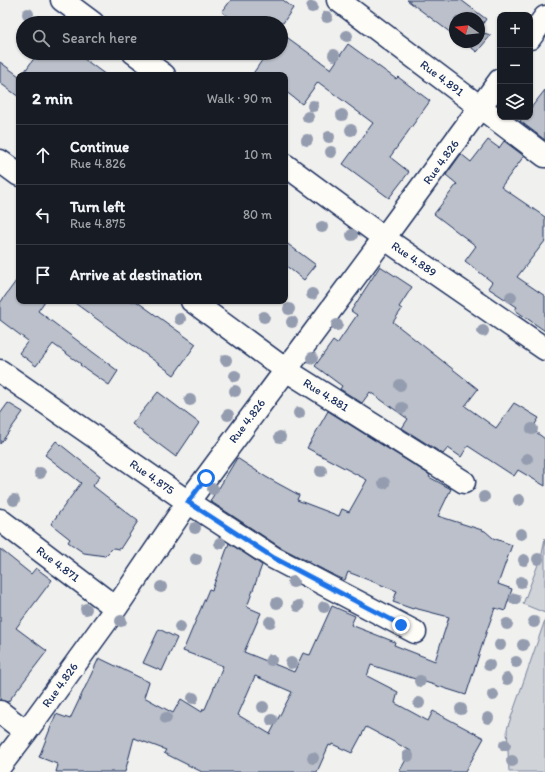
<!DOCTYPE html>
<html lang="en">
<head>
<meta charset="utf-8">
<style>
	:root { --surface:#171b24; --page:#242831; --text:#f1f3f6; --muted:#9ea1a6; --line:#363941 }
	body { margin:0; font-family:Itim,sans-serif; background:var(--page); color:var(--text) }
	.controls { position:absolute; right:12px; top:12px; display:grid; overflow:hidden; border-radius:8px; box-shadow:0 1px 3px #0004 }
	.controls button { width:36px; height:36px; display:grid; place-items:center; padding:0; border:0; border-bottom:1px solid var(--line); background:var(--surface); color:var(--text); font:20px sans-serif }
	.compass { position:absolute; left:449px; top:12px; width:36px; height:36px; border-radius:50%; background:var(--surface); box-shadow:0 1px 3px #0004; rotate:285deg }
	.stop { position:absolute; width:12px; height:12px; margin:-9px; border:3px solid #1a73e8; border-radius:50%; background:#fff }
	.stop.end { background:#1a73e8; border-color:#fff; box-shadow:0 1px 4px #0008 }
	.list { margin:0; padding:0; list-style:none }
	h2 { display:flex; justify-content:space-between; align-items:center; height:52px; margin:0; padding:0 16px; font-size:17px }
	h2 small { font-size:13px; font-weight:400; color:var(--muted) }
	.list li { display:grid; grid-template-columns:26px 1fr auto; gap:12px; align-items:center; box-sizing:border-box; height:60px; padding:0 16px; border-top:1px solid var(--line) }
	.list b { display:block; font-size:15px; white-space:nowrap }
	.list p { margin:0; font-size:13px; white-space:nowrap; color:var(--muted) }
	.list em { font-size:13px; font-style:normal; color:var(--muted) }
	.icon { flex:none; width:22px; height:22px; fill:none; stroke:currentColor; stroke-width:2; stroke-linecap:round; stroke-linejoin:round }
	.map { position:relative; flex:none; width:545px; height:772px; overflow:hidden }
	.search { position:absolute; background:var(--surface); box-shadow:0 1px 3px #0004; left:16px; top:16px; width:272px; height:44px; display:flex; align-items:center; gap:10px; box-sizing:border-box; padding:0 14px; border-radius:22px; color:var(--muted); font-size:15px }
	.panel { position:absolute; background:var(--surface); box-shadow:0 1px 3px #0004; left:16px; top:72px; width:272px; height:232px; border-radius:8px }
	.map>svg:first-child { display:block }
</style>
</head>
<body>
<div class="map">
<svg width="545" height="772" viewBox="0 0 545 772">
	<rect width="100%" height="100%" fill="#f0f0ee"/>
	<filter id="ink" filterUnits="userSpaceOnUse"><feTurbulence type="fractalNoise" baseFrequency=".025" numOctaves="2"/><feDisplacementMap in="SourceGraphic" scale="8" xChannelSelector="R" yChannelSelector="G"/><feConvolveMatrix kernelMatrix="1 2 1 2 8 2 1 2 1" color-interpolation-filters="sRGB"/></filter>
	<g filter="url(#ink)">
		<!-- green -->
		<path fill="#d0d3d8" stroke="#76819b" d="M545,538V613L523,604L542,554Z
			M545,620V772H509L507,729Z"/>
		<!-- building -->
		<path fill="#bbc0ca" stroke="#1b2f5e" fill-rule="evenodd" d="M231,0H283L293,8L283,23H237L222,12Z
			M407,0H461L486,19L479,29V18H455V36Z
			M479,32L491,35L477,52L464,42H479Z
			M281,33L331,69L348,44L396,79L398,77L430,101L390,157L409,172L389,198L343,164L373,123L318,82L302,104L285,91V75H252L267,53H281Z
			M38,53H76L106,75H22Z
			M0,62L19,76V97L0,83Z
			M545,90V140L520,121L523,117H530V109Z
			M488,140L499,148L504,141L524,156L501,187L545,217V241L517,277L545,296V331L515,310L517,307L488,288L492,282L465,261L476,246L434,214L457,184L446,175L461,154L471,162Z
			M285,242L316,265L304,280L285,265Z
			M380,266L412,287L399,307L402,309L393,322L478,389L465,406L496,428L514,403L539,418L532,429L545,439V486L518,470L514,476L468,446L461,457L448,448L443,454L402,428L408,419L370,392L362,403L340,389L342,386L315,366L333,341L337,344L357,315L351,311Z
			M19,277V301H45L38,311L118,371L109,385L80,365L81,364L53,344L36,366L19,353L28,341L0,320V303Z
			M72,301H136L196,344L174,375Z
			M158,392L199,423L176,457L132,424Z
			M8,403L23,412L0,444V414Z
			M328,411L430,475L429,477L451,489L438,516L485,531L493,538L512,545L498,584L512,589L505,611L495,608L487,630L466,695L371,665L367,676L398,692L395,703L428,721L433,711L484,738L465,772H399L411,751L366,727L352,753L332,744L331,746L329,745L317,772H202L164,753L166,750L134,738L125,772H56L58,765H57V764L39,757L56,714L70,719L99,658L149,682L144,697L173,713L181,699L202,712L203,709H205L223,666L183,651L209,589L212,590L229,543L262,565L247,607L261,613L244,652L294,672L303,653L310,655L332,606L355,616L351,625L395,642L394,645L435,661L449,617L414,608L413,609L393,602L397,591L348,572L345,580L338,577L310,563L311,562L303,559L280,547L210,501L218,488H219L237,458L266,477L299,495L297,500L339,516L342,509L349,512L367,480L307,448ZM255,676L292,692L270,734L238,715Z
			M56,441L100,476L93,486L138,521L120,549L113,548L105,556L84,553L68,542L70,539L51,524L81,483L45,455Z
			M0,549L31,574L36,568L52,580L16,628L47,651L8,702L0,700Z
			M159,629L177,638L162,671L143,663Z"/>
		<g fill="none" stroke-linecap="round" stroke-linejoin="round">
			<defs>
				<path id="minor" d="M62,0L93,23
					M338,0L545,156
					M530,38L545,17
					M134,53L164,75
					M0,161L19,175
					M285,165L384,238L545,349
					M192,301L286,370L464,482
					M0,371L188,502L274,558L415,632
					M0,520L116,608
					M0,712L26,732
					M0,766L26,732L116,608L188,502L384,238L500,80"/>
			</defs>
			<!-- minor casing -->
			<use href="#minor" stroke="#1b2f5e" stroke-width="25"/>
			<!-- minor -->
			<use href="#minor" stroke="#fdfcf7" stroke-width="22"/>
		</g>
		<!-- trees -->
		<g fill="#949caf">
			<circle cx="312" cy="7" r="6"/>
			<circle cx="28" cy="14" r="6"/>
			<circle cx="327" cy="17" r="6"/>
			<circle cx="347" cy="36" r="6"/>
			<circle cx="334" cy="55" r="6"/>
			<circle cx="313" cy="106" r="6"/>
			<circle cx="342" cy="115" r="6"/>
			<circle cx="308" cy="117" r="6"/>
			<circle cx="351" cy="130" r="6"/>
			<circle cx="329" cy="137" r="6"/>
			<circle cx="307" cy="140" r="6"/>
			<circle cx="331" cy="152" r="6"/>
			<circle cx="322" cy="227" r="6"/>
			<circle cx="352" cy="235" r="6"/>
			<circle cx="312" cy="294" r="6"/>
			<circle cx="511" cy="297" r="6"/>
			<circle cx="289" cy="309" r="6"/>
			<circle cx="264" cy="317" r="6"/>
			<circle cx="180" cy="319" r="6"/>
			<circle cx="292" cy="322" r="6"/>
			<circle cx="337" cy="325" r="6"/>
			<circle cx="483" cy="331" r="6"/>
			<circle cx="312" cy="358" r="6"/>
			<circle cx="226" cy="360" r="6"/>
			<circle cx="235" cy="376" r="6"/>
			<circle cx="400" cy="385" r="6"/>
			<circle cx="235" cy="391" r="6"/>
			<circle cx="190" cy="400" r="6"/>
			<circle cx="402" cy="408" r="6"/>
			<circle cx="299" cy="413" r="6"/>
			<circle cx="228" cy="415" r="6"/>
			<circle cx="532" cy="429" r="6"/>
			<circle cx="280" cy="437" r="6"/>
			<circle cx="527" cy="459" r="6"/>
			<circle cx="321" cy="471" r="6"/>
			<circle cx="40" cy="473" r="6"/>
			<circle cx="384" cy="483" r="6"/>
			<circle cx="213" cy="489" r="6"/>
			<circle cx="484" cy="497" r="6"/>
			<circle cx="14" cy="500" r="6"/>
			<circle cx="519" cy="500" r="6"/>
			<circle cx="195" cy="528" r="6"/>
			<circle cx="521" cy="534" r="6"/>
			<circle cx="220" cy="543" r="6"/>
			<circle cx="196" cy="559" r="6"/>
			<circle cx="538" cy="559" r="6"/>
			<circle cx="524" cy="560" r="6"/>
			<circle cx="293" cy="582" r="6"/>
			<circle cx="521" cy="582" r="6"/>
			<circle cx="161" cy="587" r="6"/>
			<circle cx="515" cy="599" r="6"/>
			<circle cx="277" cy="603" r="6"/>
			<circle cx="298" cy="606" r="6"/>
			<circle cx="324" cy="607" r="6"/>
			<circle cx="86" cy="609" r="6"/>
			<circle cx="121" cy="621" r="6"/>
			<circle cx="270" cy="622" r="6"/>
			<circle cx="534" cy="622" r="6"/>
			<circle cx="507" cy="624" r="6"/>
			<circle cx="180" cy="627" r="6"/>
			<circle cx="500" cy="645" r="6"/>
			<circle cx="523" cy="645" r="6"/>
			<circle cx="271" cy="660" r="6"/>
			<circle cx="516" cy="662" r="6"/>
			<circle cx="291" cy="663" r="6"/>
			<circle cx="489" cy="665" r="6"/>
			<circle cx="507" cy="679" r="6"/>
			<circle cx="420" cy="681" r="6"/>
			<circle cx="493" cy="695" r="6"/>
			<circle cx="193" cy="698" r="6"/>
			<circle cx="419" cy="703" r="6"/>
			<circle cx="263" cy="707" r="6"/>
			<circle cx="461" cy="709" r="6"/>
			<circle cx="166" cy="718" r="6"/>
			<circle cx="488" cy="718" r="6"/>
			<circle cx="272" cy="720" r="6"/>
			<circle cx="505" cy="745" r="6"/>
			<circle cx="408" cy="756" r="6"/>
			<circle cx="313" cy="758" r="6"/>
			<circle cx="512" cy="761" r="6"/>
		</g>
	</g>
	<g fill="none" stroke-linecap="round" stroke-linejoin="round" filter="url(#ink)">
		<!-- route -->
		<path stroke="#1a73e8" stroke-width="5" d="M206,478L188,502L274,558L401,625"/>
	</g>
	<g text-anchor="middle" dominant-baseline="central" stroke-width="4" stroke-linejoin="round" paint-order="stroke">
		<!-- street labels -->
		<g font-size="12" fill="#1b2f5e" stroke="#fdfcf7">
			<text transform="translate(442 78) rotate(37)">Rue 4.891</text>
			<text transform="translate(441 162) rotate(-54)">Rue 4.826</text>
			<text transform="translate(414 259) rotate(35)">Rue 4.889</text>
			<text transform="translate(326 395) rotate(32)">Rue 4.881</text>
			<text transform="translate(247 421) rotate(-53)">Rue 4.826</text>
			<text transform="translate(152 477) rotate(35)">Rue 4.875</text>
			<text transform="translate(58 564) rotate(37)">Rue 4.871</text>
			<text transform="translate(60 685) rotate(-54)">Rue 4.826</text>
		</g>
	</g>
</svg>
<div class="controls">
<button>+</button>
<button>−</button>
<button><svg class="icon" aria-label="layers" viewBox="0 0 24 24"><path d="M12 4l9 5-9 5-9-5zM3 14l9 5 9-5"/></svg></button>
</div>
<svg class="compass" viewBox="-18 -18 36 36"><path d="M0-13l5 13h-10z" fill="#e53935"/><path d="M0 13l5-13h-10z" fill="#9ea1a6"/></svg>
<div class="stop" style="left:206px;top:478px"></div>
<div class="stop end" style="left:401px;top:625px"></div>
<div class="search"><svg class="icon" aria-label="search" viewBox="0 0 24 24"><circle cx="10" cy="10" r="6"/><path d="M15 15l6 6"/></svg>Search here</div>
<section class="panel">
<h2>2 min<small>Walk · 90 m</small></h2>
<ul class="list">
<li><svg class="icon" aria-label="ahead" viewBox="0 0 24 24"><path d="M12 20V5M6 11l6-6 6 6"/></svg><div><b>Continue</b><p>Rue 4.826</p></div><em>10 m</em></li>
<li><svg class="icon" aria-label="left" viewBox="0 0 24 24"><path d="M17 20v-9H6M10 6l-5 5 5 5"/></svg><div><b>Turn left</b><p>Rue 4.875</p></div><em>80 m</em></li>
<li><svg class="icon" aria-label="arrive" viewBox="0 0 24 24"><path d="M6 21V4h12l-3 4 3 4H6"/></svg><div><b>Arrive at destination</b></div></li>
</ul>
</section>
</div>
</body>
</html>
